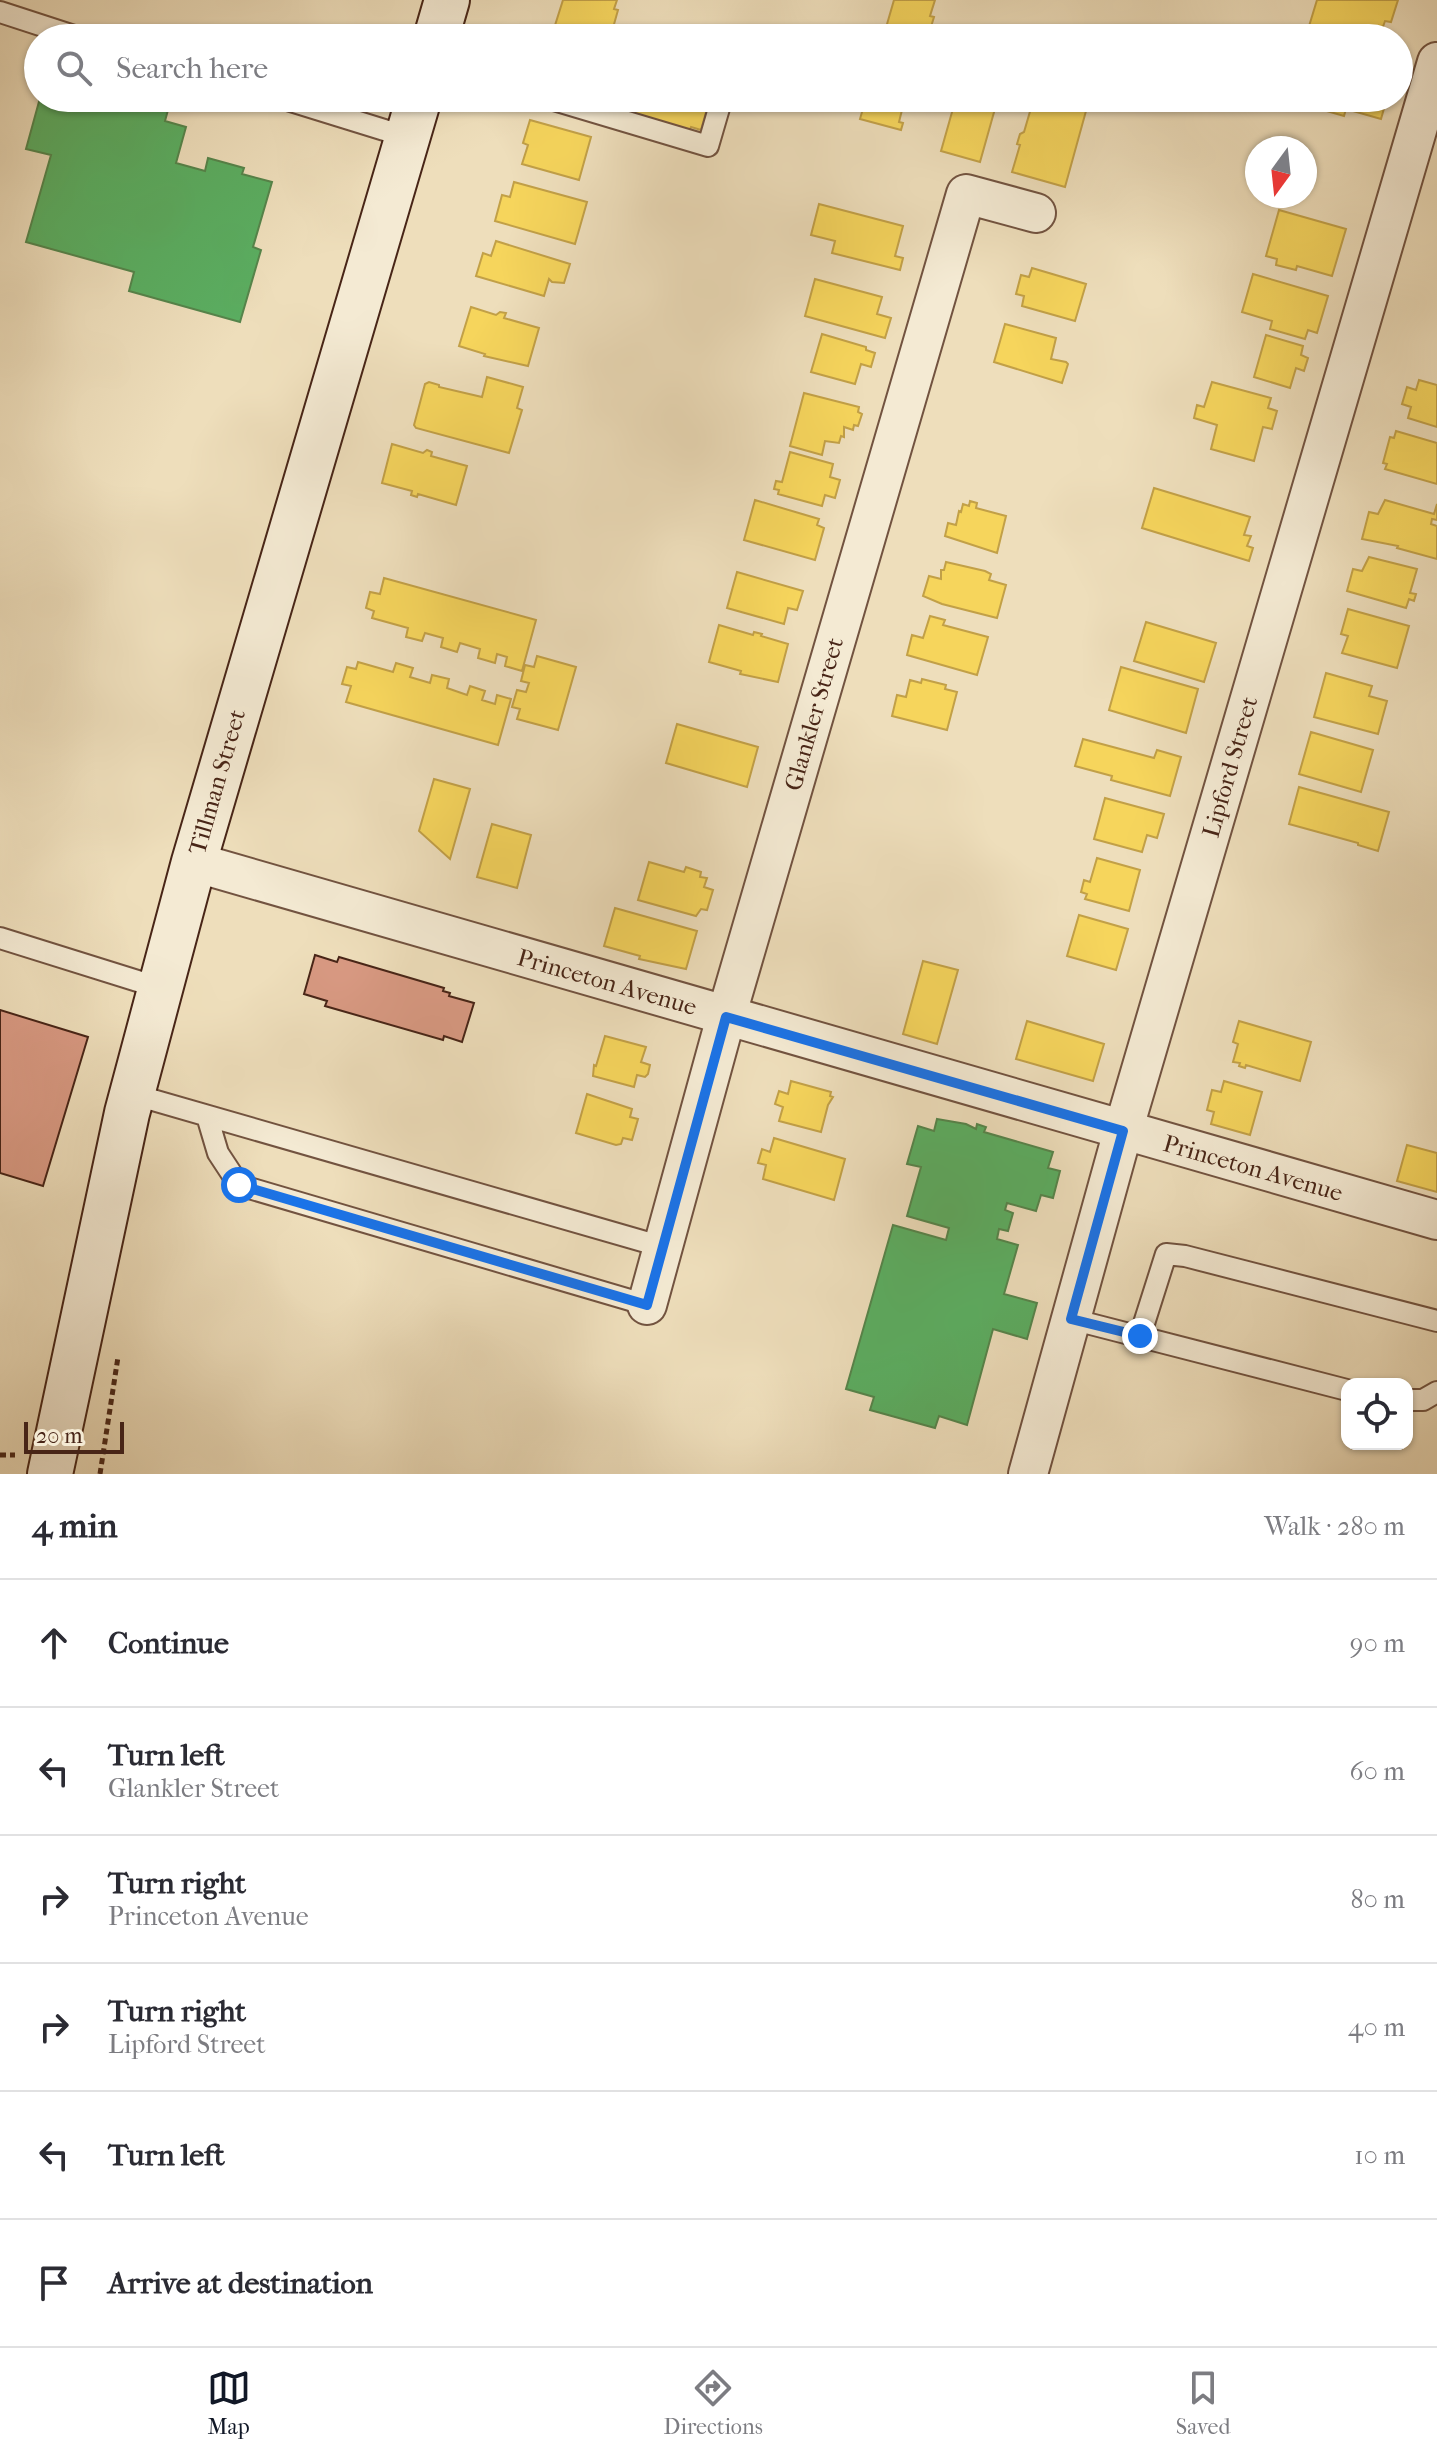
<!DOCTYPE html>
<html lang="en">
<head>
<meta charset="utf-8">
<style>
	:root { --surface:#fff; --page:#f7f7f7; --text:#2b2b33; --muted:#7c7c81; --line:#e1e1e2; --accent:#111827 }
	body { margin:0; font-family:"IM FELL French Canon",serif; background:var(--page); color:var(--text) }
	.controls { position:absolute; right:24px; bottom:24px; display:grid; overflow:hidden; border-radius:16px; box-shadow:0 2px 6px #0004 }
	.controls button { width:72px; height:72px; display:grid; place-items:center; padding:0; border:0; border-bottom:2px solid var(--line); background:var(--surface); color:var(--text); font:40px sans-serif }
	.compass { position:absolute; left:1245px; top:136px; width:72px; height:72px; border-radius:50%; background:var(--surface); box-shadow:0 2px 6px #0004; rotate:195deg }
	.scale { position:absolute; left:24px; bottom:20px; width:100px; box-sizing:border-box; padding-left:8px; border:4px solid #482517; border-top:0; font-size:22px; line-height:28px; white-space:nowrap; color:#482517; -webkit-text-stroke:6px #f4ead3; paint-order:stroke }
	.stop { position:absolute; width:24px; height:24px; margin:-18px; border:6px solid #1a73e8; border-radius:50%; background:#fff }
	.stop.end { background:#1a73e8; border-color:#fff; box-shadow:0 2px 8px #0008 }
	.list { margin:0; padding:0; list-style:none }
	h2 { display:flex; justify-content:space-between; align-items:center; height:104px; margin:0; padding:0 32px; font-size:34px }
	h2 small { font-size:26px; font-weight:400; color:var(--muted) }
	.list li { display:grid; grid-template-columns:52px 1fr auto; gap:24px; align-items:center; box-sizing:border-box; height:128px; padding:0 32px; border-top:2px solid var(--line) }
	.list b { display:block; font-size:30px; white-space:nowrap }
	.list p { margin:0; font-size:26px; white-space:nowrap; color:var(--muted) }
	.list em { font-size:26px; font-style:normal; color:var(--muted) }
	.icon { flex:none; width:44px; height:44px; fill:none; stroke:currentColor; stroke-width:2; stroke-linecap:round; stroke-linejoin:round }
	.map { position:relative; flex:none; width:1437px; height:1474px; overflow:hidden }
	.search { position:absolute; background:var(--surface); box-shadow:0 2px 6px #0004; left:24px; right:24px; top:24px; height:88px; display:flex; align-items:center; gap:20px; box-sizing:border-box; padding:0 28px; border-radius:44px; color:var(--muted); font-size:30px }
	.sheet { height:872px; background:var(--surface) }
	nav { display:flex; justify-content:space-around; align-items:center; box-sizing:border-box; height:112px; border-top:2px solid var(--line); background:var(--surface); font-size:22px; color:var(--muted) }
	nav a { display:grid; justify-items:center; gap:4px }
	nav .on { color:var(--accent) }
	.map>svg:first-child { display:block }
</style>
</head>
<body>
<div class="map">
<svg width="1437" height="1474" viewBox="0 0 1437 1474">
	<rect width="100%" height="100%" fill="#eedebb"/>
	<filter id="stains"><feTurbulence type="fractalNoise" baseFrequency=".0025" numOctaves="4"/><feColorMatrix values="0 0 0 0 .2 0 0 0 0 .09 0 0 0 0 .02 0 0 0 .5 -.17"/></filter>
	<radialGradient id="worn" r=".72"><stop offset=".6" stop-color="#630" stop-opacity="0"/><stop offset="1" stop-color="#630" stop-opacity=".3"/></radialGradient>
	<!-- homes -->
	<path fill="#f6d55c" stroke="#c2a047" stroke-width="2" d="M563,0H617L614,9L618,10L611,35L606,33L604,38H551Z
		M894,0H935L930,16L934,17L930,30L926,29L923,38H883Z
		M1317,0H1398L1391,22L1385,21L1379,38H1312L1306,36Z
		M573,98H710L701,130L691,127L689,132Z
		M866,98H905L899,122L903,123L901,130L860,119Z
		M956,98H998L980,162L941,151Z
		M1034,98L1086,111L1065,187L1012,172L1020,145L1017,144L1020,134L1024,132Z
		M1312,98H1387L1381,119L1346,109L1344,116L1320,109L1323,101Z
		M530,120L591,137L579,180L522,164L528,145L523,143Z
		M514,182L587,202L575,244L495,221L502,195L510,197Z
		M819,204L903,226L895,256L903,258L900,270L832,253L835,241L811,235Z
		M1279,210L1346,229L1332,276L1297,266L1296,270L1276,265L1277,259L1266,256Z
		M496,241L570,264L564,283L552,282L549,279L544,296L476,276L483,253L491,256Z
		M1032,268L1086,284L1075,321L1022,306L1024,296L1016,294L1021,275L1029,277Z
		M1253,274L1328,296L1317,333L1308,330L1305,339L1270,329L1272,321L1242,312Z
		M815,279L882,297L877,314L891,318L885,338L805,316Z
		M471,307L496,315L500,312L506,313L504,318L539,328L528,366L484,356L485,354L459,346Z
		M1005,324L1056,338L1051,359L1066,362L1068,364L1062,383L994,362Z
		M822,334L866,347V350L875,353L871,367L861,364L855,384L811,372Z
		M1266,335L1303,346L1301,355L1308,358L1304,371L1296,368L1290,388L1254,377Z
		M487,377L523,387L517,408L522,410L509,453L416,428L414,425L425,384L429,382L439,385V387L482,397Z
		M1419,380L1437,385V427L1408,418L1411,407L1402,404L1407,387L1416,390Z
		M1212,382L1271,398L1268,408L1277,411L1272,429L1263,427L1254,461L1211,449L1217,425L1194,418L1197,405L1204,407Z
		M804,393L859,407L858,412L862,414L858,426L854,425L853,430L844,427V437L841,436L839,443L825,441L822,455L790,446Z
		M1396,431L1437,443V484L1385,469L1387,464L1383,463L1390,437L1394,438Z
		M392,444L423,453L427,450L432,452L431,456L467,466L456,505L418,494L417,497L411,495L412,491L382,483Z
		M790,452L833,464L830,477L840,480L835,498L825,495L822,506L778,494L779,490L774,489L776,481L782,482Z
		M1154,488L1250,517L1244,535L1251,536L1247,546L1253,548L1249,561L1142,528Z
		M755,500L819,519L817,525L824,528L815,560L744,540Z
		M1385,500L1434,514L1437,504V520L1432,519L1431,524L1437,526V559L1397,548L1398,546L1362,539L1369,512L1378,514Z
		M970,501L977,503L976,508L1006,516L997,553L945,536L948,523L956,525L959,511L961,512L963,504L969,506Z
		M1369,557L1417,569L1410,593L1416,594L1414,601L1409,599L1406,608L1347,591L1353,569L1362,571Z
		M946,562L985,571L991,574L989,580L1006,585L997,618L942,604L923,596L929,576L941,579V570H944Z
		M737,572L803,591L797,610L788,608L784,624L727,608Z
		M384,578L536,620L522,671L505,666L507,657L497,654L495,663L478,658L480,649L460,643L457,652L441,647L443,638L425,633L422,641L406,637L408,628L372,618L374,611L366,608L370,592L380,594Z
		M1348,609L1409,626L1397,668L1342,653L1348,636L1341,634Z
		M930,616L945,620L943,625L988,637L977,675L907,655L912,635L923,638Z
		M1146,622L1216,643L1204,682L1134,661Z
		M719,625L753,635L754,632L762,634L761,636L788,644L778,682L740,674L741,671L709,662Z
		M537,656L576,667L558,730L517,719L520,709L512,707L517,690L526,692L529,683L521,681L525,665L534,667Z
		M358,662L393,672L396,663L413,668L410,677L430,683L432,675L449,679L447,688L467,695L470,686L485,691L482,700L495,704L497,695L511,699L498,745L346,702L351,686L342,684L347,667L356,669Z
		M1121,667L1198,689L1186,733L1109,710Z
		M1326,673L1372,686L1369,696L1387,701L1378,734L1314,717Z
		M922,679L946,685L945,689L957,692L947,730L892,716L897,695L906,697L910,680L921,683Z
		M677,724L758,747L747,787L666,763Z
		M1311,732L1373,750L1361,792L1299,774Z
		M1083,739L1154,758L1157,750L1181,757L1170,796L1111,780L1112,776L1075,766Z
		M434,779L470,789L450,859L419,831Z
		M1299,787L1389,812L1378,851L1358,845V843L1289,824Z
		M1105,798L1164,814L1157,838L1147,835L1142,852L1094,839Z
		M492,824L531,835L517,888L477,877Z
		M1097,858L1140,870L1129,911L1085,899L1087,894L1081,892L1084,880L1090,882Z
		M649,862L684,872L686,867L701,872L700,877L707,878L704,887L713,890L707,910L701,909L696,916L638,900Z
		M615,908L697,931L686,969L639,959L640,956L604,946Z
		M1079,915L1128,929L1116,970L1067,956Z
		M923,961L958,970L937,1044L903,1034Z
		M1027,1021L1104,1044L1093,1081L1016,1059Z
		M1239,1021L1311,1042L1300,1081L1246,1065L1245,1068L1239,1066L1240,1063L1233,1062L1238,1044L1233,1042Z
		M605,1036L646,1047L641,1062L650,1065L648,1074L645,1077L637,1075L634,1087L593,1076L594,1065L596,1066Z
		M791,1081L831,1092L830,1096L833,1097L828,1105L821,1132L779,1121L783,1107L775,1104L779,1091L788,1094Z
		M1224,1081L1262,1092L1250,1135L1211,1124L1214,1112L1207,1110L1212,1090L1221,1092Z
		M587,1094L632,1109L630,1117L638,1119L632,1140L623,1138L621,1144L616,1145L576,1133Z
		M774,1138L845,1159L834,1200L763,1179L766,1165L758,1163L762,1149L770,1152Z
		M1407,1145L1437,1153V1192L1397,1181Z"/>
	<!-- public -->
	<path fill="#5aae61" stroke="#55854b" stroke-width="2" d="M40,98H125L168,110L165,121L186,127L176,163L205,171L208,158L244,168L242,174L272,182L253,247L261,250L240,322L129,291L134,272L26,242L51,155L26,149Z
		M937,1119L966,1124L976,1129L977,1124L986,1127L984,1132L1053,1152L1048,1168L1060,1171L1053,1198L1041,1195L1036,1211L1007,1203L1005,1210L1013,1213L1008,1231L999,1229L997,1239L1018,1245L1004,1294L1037,1303L1027,1339L993,1329L967,1425L939,1416L935,1428L870,1410L874,1397L846,1389L893,1225L946,1240L949,1228L907,1216L921,1167L907,1164L918,1126L934,1131Z"/>
	<!-- building -->
	<path fill="#d89982" stroke="#482517" stroke-width="2" d="M315,955L337,962L339,957L444,988L443,991L450,993L449,996L474,1003L462,1042L444,1036L443,1040L325,1006L327,1001L304,994Z
		M0,1010L88,1037L43,1186L0,1173Z"/>
	<g fill="none" stroke-linecap="round" stroke-linejoin="round">
		<defs>
			<path id="lane" d="M0,12L80,38
				M281,98L407,137
				M547,98L708,146L722,98
				M0,938L160,988
				M132,1094L663,1247
				M207,1116L218,1153L239,1185L647,1305
				M1071,1319L1347,1390
				M1140,1336L1166,1254L1185,1256L1437,1321
				M1407,1400H1423L1437,1392"/>
			<path id="street" d="M194,862L1437,1220
				M647,1305L726,1017L966,194L1036,213
				M1028,1474L1123,1131L1437,62"/>
			<path id="secondary" d="M436,38L447,0
				M50,1474L127,1113L194,862L419,98"/>
		</defs>
		<!-- lane casing -->
		<use href="#lane" stroke="#725340" stroke-width="24"/>
		<!-- street casing -->
		<use href="#street" stroke="#725340" stroke-width="42"/>
		<!-- secondary casing -->
		<use href="#secondary" stroke="#482517" stroke-width="48"/>
		<!-- path -->
		<path stroke="#482517" stroke-width="5" stroke-dasharray="6 4" stroke-linecap="butt" d="M0,1455H15
			M100,1474L118,1357"/>
		<!-- lane -->
		<use href="#lane" stroke="#f4ead3" stroke-width="20"/>
		<!-- street -->
		<use href="#street" stroke="#f4ead3" stroke-width="38"/>
		<!-- secondary -->
		<use href="#secondary" stroke="#f4ead3" stroke-width="44"/>
	</g>
	<g fill="none" stroke-linecap="round" stroke-linejoin="round">
		<!-- route -->
		<path stroke="#1a73e8" stroke-width="10" d="M239,1185L647,1305L726,1017L1123,1131L1071,1319L1140,1336"/>
	</g>
	<g text-anchor="middle" dominant-baseline="central" stroke-width="8" stroke-linejoin="round" paint-order="stroke">
		<!-- street labels -->
		<g font-size="24" fill="#482517" stroke="#f4ead3">
			<text transform="translate(814 714) rotate(-74)">Glankler Street</text>
			<text transform="translate(1230 767) rotate(-74)">Lipford Street</text>
			<text transform="translate(217 782) rotate(-74)">Tillman Street</text>
			<text transform="translate(607 982) rotate(16)">Princeton Avenue</text>
			<text transform="translate(1253 1168) rotate(16)">Princeton Avenue</text>
		</g>
	</g>
	<rect width="100%" height="100%" filter="url(#stains)"/>
	<rect width="100%" height="100%" fill="url(#worn)"/>
</svg>
<div class="controls">
<button><svg class="icon" aria-label="locate" viewBox="0 0 24 24"><circle cx="12" cy="12" r="6"/><path d="M12 2v4M12 18v4M2 12h4M18 12h4"/></svg></button>
</div>
<svg class="compass" viewBox="-18 -18 36 36"><path d="M0-13l5 13h-10z" fill="#e53935"/><path d="M0 13l5-13h-10z" fill="#7c7c81"/></svg>
<div class="scale">20 m</div>
<div class="stop" style="left:239px;top:1185px"></div>
<div class="stop end" style="left:1140px;top:1336px"></div>
<div class="search"><svg class="icon" aria-label="search" viewBox="0 0 24 24"><circle cx="10" cy="10" r="6"/><path d="M15 15l6 6"/></svg>Search here</div>
</div>
<section class="sheet">
<h2>4 min<small>Walk · 280 m</small></h2>
<ul class="list">
<li><svg class="icon" aria-label="ahead" viewBox="0 0 24 24"><path d="M12 20V5M6 11l6-6 6 6"/></svg><div><b>Continue</b></div><em>90 m</em></li>
<li><svg class="icon" aria-label="left" viewBox="0 0 24 24"><path d="M17 20v-9H6M10 6l-5 5 5 5"/></svg><div><b>Turn left</b><p>Glankler Street</p></div><em>60 m</em></li>
<li><svg class="icon" aria-label="right" viewBox="0 0 24 24"><path d="M7 20v-9h11M14 6l5 5-5 5"/></svg><div><b>Turn right</b><p>Princeton Avenue</p></div><em>80 m</em></li>
<li><svg class="icon" aria-label="right" viewBox="0 0 24 24"><path d="M7 20v-9h11M14 6l5 5-5 5"/></svg><div><b>Turn right</b><p>Lipford Street</p></div><em>40 m</em></li>
<li><svg class="icon" aria-label="left" viewBox="0 0 24 24"><path d="M17 20v-9H6M10 6l-5 5 5 5"/></svg><div><b>Turn left</b></div><em>10 m</em></li>
<li><svg class="icon" aria-label="arrive" viewBox="0 0 24 24"><path d="M6 21V4h12l-3 4 3 4H6"/></svg><div><b>Arrive at destination</b></div></li>
</ul>
</section>
<nav>
<a class="on"><svg class="icon" aria-label="map" viewBox="0 0 24 24"><path d="M3 6l6-2 6 2 6-2v14l-6 2-6-2-6 2zM9 4v14M15 6v14"/></svg>Map</a>
<a><svg class="icon" aria-label="directions" viewBox="0 0 24 24"><path d="M12 3l9 9-9 9-9-9zM9 14v-3h6M13 9l2 2-2 2"/></svg>Directions</a>
<a><svg class="icon" aria-label="saved" viewBox="0 0 24 24"><path d="M7 4h10v16l-5-4-5 4z"/></svg>Saved</a>
</nav>
</body>
</html>
